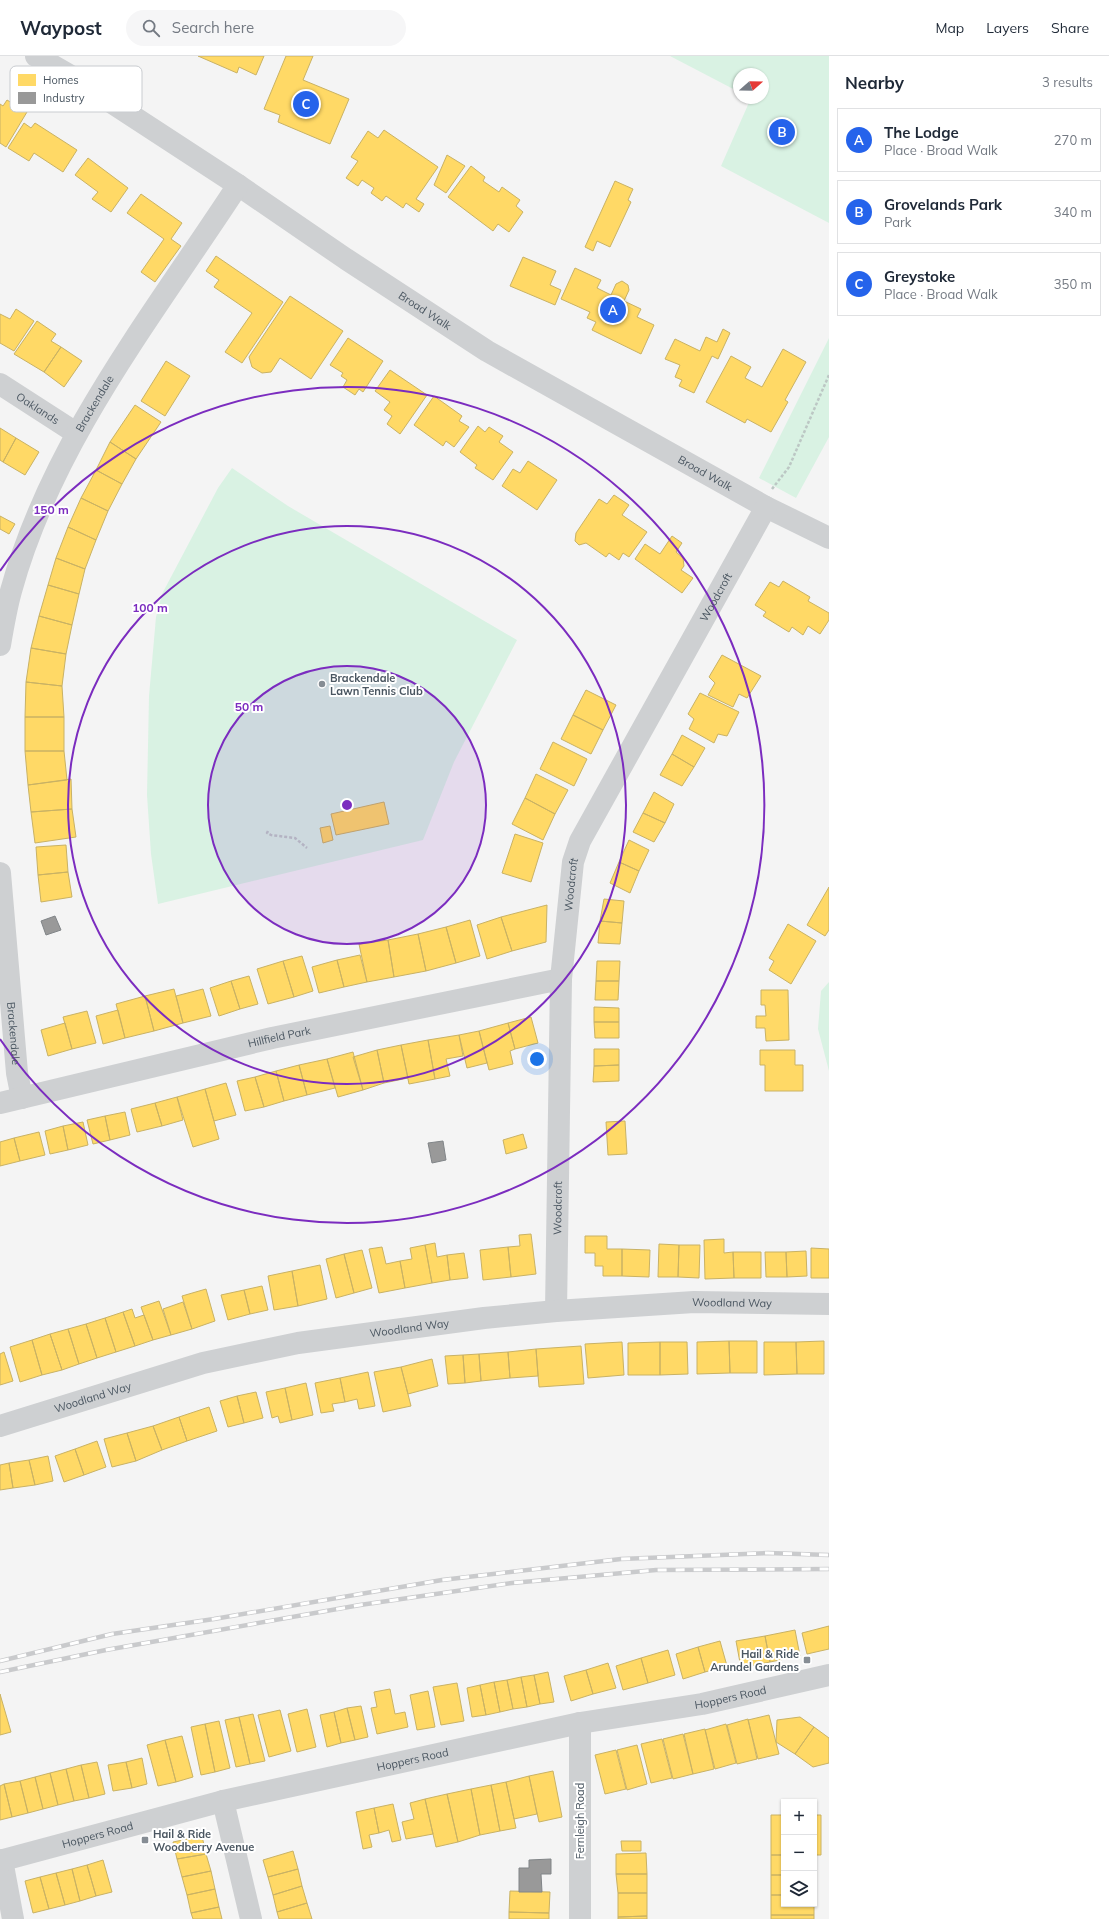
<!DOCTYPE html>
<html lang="en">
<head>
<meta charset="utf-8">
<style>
	:root { --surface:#fff; --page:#f6f6f7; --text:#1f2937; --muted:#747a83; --line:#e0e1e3; --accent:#2563eb }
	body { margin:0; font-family:Mulish,sans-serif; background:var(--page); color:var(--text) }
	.controls { position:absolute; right:12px; bottom:12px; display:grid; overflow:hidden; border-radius:0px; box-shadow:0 1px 3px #0004 }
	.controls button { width:36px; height:36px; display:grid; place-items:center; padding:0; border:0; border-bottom:1px solid var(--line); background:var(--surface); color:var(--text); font:20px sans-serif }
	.compass { position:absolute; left:733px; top:12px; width:36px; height:36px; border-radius:50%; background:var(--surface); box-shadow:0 1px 3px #0004; rotate:70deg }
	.you { position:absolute; left:537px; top:1003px; width:14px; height:14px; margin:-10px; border:3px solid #fff; border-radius:50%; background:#1a73e8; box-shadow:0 0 0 6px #1a73e833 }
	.badge { display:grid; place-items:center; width:26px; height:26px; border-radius:50%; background:var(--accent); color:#fff; font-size:13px; font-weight:700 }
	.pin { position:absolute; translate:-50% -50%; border:2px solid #fff; box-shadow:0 1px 4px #0006 }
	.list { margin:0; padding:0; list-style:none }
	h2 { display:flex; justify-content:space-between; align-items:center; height:52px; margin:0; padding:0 16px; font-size:17px }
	h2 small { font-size:13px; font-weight:400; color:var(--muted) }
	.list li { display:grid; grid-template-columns:26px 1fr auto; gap:12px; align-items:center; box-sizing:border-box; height:64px; margin:0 8px 8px; padding:0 8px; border:1px solid var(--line); border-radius:0px }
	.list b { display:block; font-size:15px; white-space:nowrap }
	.list p { margin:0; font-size:13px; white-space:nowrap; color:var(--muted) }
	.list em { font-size:13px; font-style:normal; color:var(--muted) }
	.icon { flex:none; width:22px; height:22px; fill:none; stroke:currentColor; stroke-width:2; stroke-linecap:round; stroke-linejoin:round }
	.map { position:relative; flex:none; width:829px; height:1863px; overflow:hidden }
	header { display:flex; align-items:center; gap:24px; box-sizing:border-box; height:56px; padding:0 20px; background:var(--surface); border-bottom:1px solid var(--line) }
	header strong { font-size:19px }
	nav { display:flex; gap:22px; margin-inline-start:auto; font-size:14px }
	.search { width:280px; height:36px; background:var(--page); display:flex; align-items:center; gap:10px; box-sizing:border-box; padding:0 14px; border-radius:22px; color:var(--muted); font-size:15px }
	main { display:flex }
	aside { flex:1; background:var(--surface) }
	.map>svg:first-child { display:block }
</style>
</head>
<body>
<header>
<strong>Waypost</strong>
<div class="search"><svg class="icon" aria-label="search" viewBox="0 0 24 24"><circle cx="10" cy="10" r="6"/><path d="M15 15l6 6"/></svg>Search here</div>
<nav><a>Map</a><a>Layers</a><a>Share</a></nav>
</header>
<main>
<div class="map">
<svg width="829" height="1863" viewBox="0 0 829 1863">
	<rect width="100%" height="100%" fill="#f4f4f4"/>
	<!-- green -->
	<path fill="#d9f2e3" d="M670,0H829V167L721,110L751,42H763V18H739V36Z
		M829,282V381L796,442L759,422Z
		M232,412L288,450L517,584L454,706L423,784L158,848L151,798L147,739L149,640L156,561L162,538L218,432Z
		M829,926V1015L818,973L821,935Z"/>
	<!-- homes -->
	<path fill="#ffd966" stroke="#c9b264" d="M198,0H264L256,19L239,11L237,17Z
		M286,0H313L303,24L349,43L330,88L278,66L280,59L264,53Z
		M7,44L27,56L6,91L0,87V48L3,50Z
		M24,67L31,72L35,67L77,94L63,116L34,97L29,105L8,92Z
		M384,74L438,111L416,143L424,148L419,156L406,147L403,152L386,140L382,145L371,137L374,132L362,124L358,130L346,122L358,105L351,101L368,75L378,82Z
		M447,99L465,110L446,137L434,129Z
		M88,102L128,132L111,156L92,143L98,136L75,119Z
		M471,110L485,121L483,125L499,136L502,131L520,144L516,150L523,156L509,176L498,168L493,175L448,141Z
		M615,125L633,133L628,144L631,146L610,191L597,185L593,195L585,191Z
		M141,138L182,167L171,183L181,190L155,226L141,216L164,183L127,157Z
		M216,200L283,246L242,307L225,296L252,257L214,231L219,224L206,215Z
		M523,201L556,215L550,229L561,234L555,249L510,230Z
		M575,212L601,224L597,232L611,239L616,228L622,225L628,229L629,234L624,245L641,253L637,261L654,269L641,298L592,274L596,266L587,262L590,256L561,243Z
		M290,240L343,275L311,323L280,302L271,316L262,317L252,311L249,301Z
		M16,253L34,265L14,295L0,287V258L10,263Z
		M37,265L56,278L51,285L61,291L44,316L14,298Z
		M723,273L730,277L718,303L712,300L694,337L679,330L682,324L675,321L680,309L665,303L675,283L700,295L706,281L717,286Z
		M348,282L383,305L363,336L359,333L355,339L343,331L347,324L341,320L343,317L330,309Z
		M61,291L82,305L64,331L44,316Z
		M783,293L806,306L785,344L788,346L771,376L747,363L745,367L706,346L731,300L751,311L745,322L762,331Z
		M166,305L190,320L165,360L141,345Z
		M390,314L427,339L400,378L387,368L392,360L384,354L390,346L375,335Z
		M434,340L462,360L459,365L469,371L454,391L446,385L443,390L414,369Z
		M135,349L161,366L136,403L110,386Z
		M478,370L485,376L489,371L503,380L499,386L513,396L493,424L475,412L477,409L460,396Z
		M0,372L16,382L3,406L0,404Z
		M16,382L39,396L25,419L3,406Z
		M110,386L136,403L122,428L96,414Z
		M528,405L557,424L537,454L502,430L513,413L520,417Z
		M96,414L122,428L108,455L81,442Z
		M614,439L629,449L622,459L647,476L629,501L623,497L619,504L609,497L606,501L586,487L579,489L575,485L576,477L599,443L607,448Z
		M81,442L108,455L96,484L68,471Z
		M0,460L15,468L9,478L0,473Z
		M68,471L96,484L85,513L56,502Z
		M672,480L682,487L676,496L683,502L684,510L681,514L693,522L682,537L635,503L645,488L660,498Z
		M56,502L85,513L79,538L48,529Z
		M783,525L810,541L808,545L829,557V564L820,578L808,570L803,579L792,571L789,576L763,560L766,556L755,549L770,526L779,531Z
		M48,529L79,538L72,569L39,560Z
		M39,560L72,569L66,598L31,592Z
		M31,592L66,598L62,630L26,626Z
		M722,599L761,620L747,642L739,638L733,651L708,639L715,627L709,621Z
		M26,626L62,630L64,661H25Z
		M586,634L616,649L603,674L573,659Z
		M700,637L739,656L727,680L718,678L714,687L689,673L694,663L688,658Z
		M573,659L603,674L591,698L561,683Z
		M25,661H64V695H25Z
		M682,679L705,692L694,711L672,698Z
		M553,686L587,703L574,730L540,713Z
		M25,695H64L67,724L28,729Z
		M672,698L694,711L682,730L660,719Z
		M536,718L568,734L555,758L525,742Z
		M71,723L72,753L31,756L28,729Z
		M654,736L674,748L665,767L643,757Z
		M525,742L555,758L543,784L512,768Z
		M384,746L389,768L336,779L331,758Z
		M72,753L76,781L35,787L31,756Z
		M643,757L665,767L654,786L633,776Z
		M330,770L333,784L323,787L320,772Z
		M515,778L543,787L531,826L502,817Z
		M629,784L649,794L639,815L619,806Z
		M66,789L68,816L38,819L36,791Z
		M619,806L639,815L630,837L610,827Z
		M68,816L72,841L41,846L38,819Z
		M829,831V874L825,880L807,869Z
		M604,843L624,845L622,867L600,865Z
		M547,849L546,886L512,895L501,861Z
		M501,861L512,895L487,903L477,869Z
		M470,864L480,900L456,907L446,871Z
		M600,865L622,867L620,888L598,887Z
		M788,868L816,885L791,928L769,914L774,905L769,902Z
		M446,871L456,907L426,915L418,878Z
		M418,878L426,915L394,921L388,884Z
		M388,884L394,921L367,926L359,888Z
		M360,899L367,926L344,931L337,904Z
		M302,900L313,935L294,941L283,905Z
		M337,904L344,931L319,937L312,911Z
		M283,905L294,941L268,948L257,913Z
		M597,905H620L619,925H596Z
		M249,920L258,948L240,953L231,925Z
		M231,925L240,953L219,960L210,932Z
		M596,925H619L618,944H595Z
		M174,933L183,967L154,975L145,940Z
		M203,933L211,960L183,967L176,940Z
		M761,934H788L789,984L766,985L765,972H756V960H766L765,949H761Z
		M145,940L154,975L125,982L116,948Z
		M594,951L619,952V966H594Z
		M118,954L125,982L103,988L96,960Z
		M87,955L96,987L72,993L63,961Z
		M531,961L538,987L515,993L508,967Z
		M594,966H619V982H595Z
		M65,967L72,993L48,1000L41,974Z
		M508,967L515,993L510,995L513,1008L489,1014L479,975Z
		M479,975L487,1007L467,1012L459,979Z
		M459,979L463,1000L446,1003L450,1020L435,1023L428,984Z
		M428,984L435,1023L409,1028L401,989Z
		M401,989L408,1022L384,1027L377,994Z
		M594,993H619V1009L594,1010Z
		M377,994L384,1027L363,1034L353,1001Z
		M760,994H795V1009H803V1035H765V1009H760Z
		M353,996L363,1034L338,1041L327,1003Z
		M327,1003L335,1032L307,1039L299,1009Z
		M299,1009L307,1039L284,1045L276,1015Z
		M619,1009V1025L593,1026L594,1010Z
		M276,1015L284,1045L264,1051L255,1021Z
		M255,1021L264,1051L245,1055L237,1025Z
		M226,1027L236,1059L214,1065L205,1033Z
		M205,1033L219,1083L193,1091L177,1041Z
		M177,1041L183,1064L162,1070L155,1047Z
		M155,1047L162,1070L137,1076L131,1053Z
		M125,1056L130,1079L110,1084L105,1060Z
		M105,1060L110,1084L93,1088L87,1064Z
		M625,1065L627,1098L608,1099L606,1066Z
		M83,1066L88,1089L68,1094L63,1070Z
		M63,1070L68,1094L50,1098L45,1075Z
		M39,1076L45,1099L20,1105L14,1082Z
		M523,1078L527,1092L506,1098L503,1084Z
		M14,1082L20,1105L0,1110V1086Z
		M531,1178L536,1218L511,1221L508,1191L520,1190L519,1179Z
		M585,1180H607V1193H622V1220H603V1210H595V1197H585Z
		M724,1183V1197L733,1196L734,1222L705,1223L704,1184Z
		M435,1187L437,1201L447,1199L450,1224L432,1227L425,1189Z
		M659,1188L679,1189L678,1221H658Z
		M425,1189L432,1227L405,1232L400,1205L412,1203L410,1192Z
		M679,1189H700L699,1222L678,1221Z
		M382,1191L386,1208L400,1205L405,1232L379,1237L369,1193Z
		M508,1191L511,1221L483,1224L480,1194Z
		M811,1192L829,1193V1222H811Z
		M622,1193L650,1194L649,1221L622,1220Z
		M362,1194L372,1232L354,1237L344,1198Z
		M806,1195L807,1220L787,1221L786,1196Z
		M733,1196H761V1222H734Z
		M765,1196H786L787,1221H766Z
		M464,1197L468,1222L450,1224L447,1199Z
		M344,1198L354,1237L336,1242L326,1203Z
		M320,1209L327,1243L298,1250L292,1215Z
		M292,1215L298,1250L274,1254L268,1220Z
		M262,1230L268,1254L250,1258L244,1234Z
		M206,1233L215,1265L192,1273L182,1240Z
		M244,1234L250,1258L228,1264L221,1239Z
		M159,1245L171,1279L153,1284L141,1251Z
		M183,1246L192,1273L171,1279L163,1253Z
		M132,1253L135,1262L144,1259L153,1284L135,1290L123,1256Z
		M123,1256L135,1290L116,1296L105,1262Z
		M105,1262L116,1296L97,1302L86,1268Z
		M86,1268L97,1302L79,1308L68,1273Z
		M68,1273L79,1308L62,1314L50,1278Z
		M50,1278L62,1314L42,1319L32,1284Z
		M32,1284L42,1319L20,1326L10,1291Z
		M729,1285L730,1317L697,1318V1286Z
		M729,1285H757V1317H730Z
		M824,1285V1318H797L796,1286Z
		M622,1286L624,1319L588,1322L585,1288Z
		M660,1286V1319H628V1287Z
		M660,1286H687L688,1318L660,1319Z
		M764,1286H796L797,1318L764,1319Z
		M581,1290L584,1328L539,1331L536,1293Z
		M536,1293L538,1320L510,1322L508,1296Z
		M4,1296L13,1325L0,1329V1298Z
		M508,1296L510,1322L481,1325L479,1298Z
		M479,1298L481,1325L465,1327L463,1299Z
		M463,1299L465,1327L448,1328L445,1300Z
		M432,1303L438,1330L408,1338L401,1311Z
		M401,1311L411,1350L383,1356L374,1316Z
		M368,1316L375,1350L359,1353L357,1343L345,1346L340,1322Z
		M340,1322L345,1346L332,1348L334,1355L321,1357L315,1327Z
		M306,1327L313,1359L292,1364L285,1332Z
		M285,1332L292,1364L280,1367L278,1360L272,1362L266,1336Z
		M256,1336L263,1362L244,1367L237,1340Z
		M237,1340L244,1367L228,1371L220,1345Z
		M209,1351L217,1375L187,1385L179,1361Z
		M179,1361L187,1385L162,1394L153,1370Z
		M153,1370L162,1394L136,1405L127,1377Z
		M127,1377L136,1405L112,1411L104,1383Z
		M97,1385L106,1411L84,1419L75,1393Z
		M75,1393L84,1419L64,1426L55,1400Z
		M48,1400L53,1425L35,1429L29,1404Z
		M29,1404L35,1429L13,1432L9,1407Z
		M9,1407L13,1432L0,1434V1409Z
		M829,1570V1593L807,1598L802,1577Z
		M795,1574L800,1600L770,1606L765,1580Z
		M765,1580L770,1606L741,1612L736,1585Z
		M720,1585L727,1610L705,1616L698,1591Z
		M698,1591L705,1616L683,1623L676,1598Z
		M668,1594L675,1619L648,1627L641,1602Z
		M641,1602L648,1627L623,1634L616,1610Z
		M608,1607L616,1632L593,1638L586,1614Z
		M586,1614L593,1638L571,1645L564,1620Z
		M548,1616L554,1646L540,1648L534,1619Z
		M534,1619L540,1648L527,1651L521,1621Z
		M521,1621L527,1651L513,1653L507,1624Z
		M507,1624L513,1653L500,1656L494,1626Z
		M494,1626L500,1656L486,1659L480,1629Z
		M457,1627L464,1665L441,1669L433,1631Z
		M480,1629L486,1659L472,1661L467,1632Z
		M390,1633L395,1658L405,1656L408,1671L377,1678L371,1652L377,1651L374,1636Z
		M428,1635L435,1671L417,1674L410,1639Z
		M0,1638L11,1676L0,1679Z
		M361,1650L368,1681L355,1684L347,1652Z
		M347,1652L355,1684L341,1687L334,1656Z
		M307,1653L316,1691L297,1696L288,1658Z
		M280,1654L291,1695L269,1701L258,1659Z
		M334,1656L341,1687L327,1691L320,1659Z
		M253,1658L265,1705L250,1708L239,1661Z
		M769,1659L779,1698L758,1703L748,1664Z
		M239,1661L250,1708L236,1711L225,1664Z
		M800,1661L814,1671L795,1698L776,1686L777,1664Z
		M748,1663L757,1703L737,1708L727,1669Z
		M219,1665L230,1712L215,1716L205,1668Z
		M205,1668L215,1716L201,1719L191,1671Z
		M726,1668L736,1707L715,1713L705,1674Z
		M814,1671L829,1682V1707L813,1711L795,1698Z
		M705,1673L714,1713L693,1718L684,1678Z
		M683,1678L693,1718L673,1723L663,1683Z
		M182,1680L193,1721L176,1726L165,1684Z
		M662,1683L672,1722L651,1727L641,1688Z
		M165,1684L176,1726L158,1730L147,1689Z
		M637,1689L647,1728L627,1734L617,1694Z
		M616,1694L626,1733L605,1738L595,1699Z
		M142,1702L147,1728L132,1732L126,1706Z
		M97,1706L105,1738L89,1742L81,1709Z
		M126,1706L132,1732L113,1735L108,1709Z
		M81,1709L89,1742L74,1745L66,1713Z
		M66,1713L74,1745L58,1749L50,1717Z
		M553,1715L562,1761L539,1766L529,1720Z
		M50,1717L58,1749L43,1753L35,1721Z
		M529,1720L537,1758L514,1763L506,1726Z
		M35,1721L43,1753L28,1757L20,1725Z
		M20,1725L28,1757L12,1761L4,1728Z
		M506,1726L516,1772L500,1775L491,1729Z
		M4,1728L12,1761L0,1764V1730Z
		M491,1729L500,1775L480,1779L471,1733Z
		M471,1733L480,1779L458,1786L447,1738Z
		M447,1738L458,1786L436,1791L425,1743Z
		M425,1743L433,1778L406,1783L402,1766L414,1763L410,1747Z
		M393,1748L401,1784L392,1786L389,1774L379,1777L374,1752Z
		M374,1752L379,1777L369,1779L372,1791L363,1793L356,1756Z
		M771,1759H784V1799H771Z
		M814,1759H821V1799H814Z
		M202,1780L206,1798L177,1803L173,1786Z
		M621,1785H641V1795H622Z
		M293,1795L298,1813L268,1821L263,1804Z
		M646,1797L647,1818H616V1798Z
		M206,1798L211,1815L182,1821L177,1803Z
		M771,1799H784V1819H771Z
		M103,1804L112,1836L96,1840L87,1809Z
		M87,1809L96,1840L80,1845L72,1813Z
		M72,1813L80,1845L65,1849L56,1817Z
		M298,1813L302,1830L273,1839L268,1821Z
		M211,1815L215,1833L187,1839L182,1821Z
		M56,1817L65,1849L49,1853L40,1821Z
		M616,1818H647V1837H618Z
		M771,1819H784V1839H771Z
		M40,1821L49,1853L33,1857L25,1825Z
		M302,1830L307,1847L277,1856L273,1839Z
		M215,1833L219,1851L191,1857L187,1839Z
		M510,1835L550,1836L549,1857L509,1856Z
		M618,1837H647V1860L618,1861Z
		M771,1839H784V1848H814V1839V1859H771Z
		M307,1847L312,1863H279L277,1856Z
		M219,1851L222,1863H193L191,1857Z
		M509,1856L549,1857V1863H509Z
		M771,1859H814V1863H771Z
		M647,1860V1863H618V1861Z"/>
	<!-- industry -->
	<path fill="#999" stroke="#818588" d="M55,860L61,874L46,879L41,865Z
		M443,1085L446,1104L432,1107L428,1087Z
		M551,1803V1818H541L542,1836H519V1812H529V1804Z"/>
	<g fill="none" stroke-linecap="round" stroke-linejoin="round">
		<!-- path -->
		<path stroke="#bcc7c4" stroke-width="2.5" stroke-dasharray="3 2" stroke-linecap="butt" d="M772,433L789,411L829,319
			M268,775L267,777L271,779L295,782L307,792"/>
		<!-- minor -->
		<g stroke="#ced0d2" stroke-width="22">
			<path id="s1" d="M36,0L71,20L238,129L346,203L487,295L766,451L829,482"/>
			<path id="s2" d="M0,328L76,377"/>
			<path id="s3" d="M0,589C3,571 6,553 11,535C52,385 154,258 238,129"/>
			<path id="s4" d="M0,817L17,1017L22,1042"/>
			<path id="s5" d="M0,1047L272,982L561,923"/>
			<path id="s6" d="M556,1255L561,923L573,806L580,785L766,451"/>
			<path id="s7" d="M0,1370L203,1307L298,1287L484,1262L556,1255L694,1246L829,1248"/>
			<path d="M223,1745L251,1863"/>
			<path d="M2,1804L13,1863"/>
			<path id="s8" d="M0,1805L223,1745L580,1667L702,1648L829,1619"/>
			<path d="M580,1863V1667"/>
		</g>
		<defs>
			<path id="rail" d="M0,1605L112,1578L214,1563L442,1524L621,1503L768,1497L829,1499
				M0,1616L106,1594L360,1549L512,1527L656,1514L829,1513"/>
		</defs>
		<!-- rail casing -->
		<use href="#rail" stroke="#c9cacc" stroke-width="4.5"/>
		<!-- rail -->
		<use href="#rail" stroke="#fff" stroke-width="3" stroke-dasharray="9" stroke-linecap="butt"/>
	</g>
	<!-- distance rings -->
	<circle cx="347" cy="749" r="139" fill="#7b2cbf" fill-opacity=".12"/>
	<g fill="none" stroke="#7b2cbf" stroke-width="2">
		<circle cx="347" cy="749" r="139"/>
		<circle cx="347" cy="749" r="279"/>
		<path d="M0 515A418 418 0 1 1 0 983"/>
	</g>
	<!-- markers -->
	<g fill="#868d94" stroke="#fff" stroke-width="1.5">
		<circle cx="322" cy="628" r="4"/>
		<rect x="803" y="1600" width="8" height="8" rx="2"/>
		<rect x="141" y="1780" width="8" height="8" rx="2"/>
	</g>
	<g text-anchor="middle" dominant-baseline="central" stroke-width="4" stroke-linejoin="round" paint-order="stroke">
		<!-- street labels -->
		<g font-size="11" fill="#4a5661" stroke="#fff">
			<text stroke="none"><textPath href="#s1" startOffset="465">Broad Walk</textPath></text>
			<text stroke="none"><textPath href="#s3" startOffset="261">Brackendale</textPath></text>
			<text stroke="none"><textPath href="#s2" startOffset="45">Oaklands</textPath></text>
			<text stroke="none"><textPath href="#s1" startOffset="789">Broad Walk</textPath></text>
			<text stroke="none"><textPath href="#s6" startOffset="751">Woodcroft</textPath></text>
			<text stroke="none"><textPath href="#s6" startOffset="427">Woodcroft</textPath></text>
			<text stroke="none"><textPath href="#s4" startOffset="161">Brackendale</textPath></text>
			<text stroke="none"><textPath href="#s5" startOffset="287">Hillfield Park</textPath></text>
			<text stroke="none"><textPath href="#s6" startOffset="103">Woodcroft</textPath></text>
			<text stroke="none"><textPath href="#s7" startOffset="746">Woodland Way</textPath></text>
			<text stroke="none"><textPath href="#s7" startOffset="422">Woodland Way</textPath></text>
			<text stroke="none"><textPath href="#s7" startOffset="97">Woodland Way</textPath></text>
			<text stroke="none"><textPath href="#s8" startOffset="749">Hoppers Road</textPath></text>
			<text stroke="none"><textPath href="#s8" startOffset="425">Hoppers Road</textPath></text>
			<text transform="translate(580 1765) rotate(-90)">Fernleigh Road</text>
			<text stroke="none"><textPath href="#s8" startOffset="101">Hoppers Road</textPath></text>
		</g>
		<!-- poi labels -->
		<g font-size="11" font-weight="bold" fill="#4a5661" stroke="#fff" text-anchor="start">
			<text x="330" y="622">Brackendale<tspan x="330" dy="13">Lawn Tennis Club</tspan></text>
			<text x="799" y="1598" text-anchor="end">Hail &amp; Ride<tspan x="799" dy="13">Arundel Gardens</tspan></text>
			<text x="153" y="1778">Hail &amp; Ride<tspan x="153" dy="13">Woodberry Avenue</tspan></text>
		</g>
	</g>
	<!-- legend -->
	<rect x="10" y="10" width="132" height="46" rx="6" fill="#fff" stroke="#c9ccd0" stroke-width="1"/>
	<rect x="18" y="18" width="18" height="12" fill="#ffd966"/>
	<rect x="18" y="36" width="18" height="12" fill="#999"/>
	<g font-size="11" fill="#4a5661">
		<text x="43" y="28">Homes</text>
		<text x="43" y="46">Industry</text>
	</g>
	<circle cx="347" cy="749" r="6" fill="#7b2cbf" stroke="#fff" stroke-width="2"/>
	<g font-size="12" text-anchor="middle" font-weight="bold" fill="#7b2cbf" stroke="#fff" stroke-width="4" stroke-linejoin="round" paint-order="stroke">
		<text x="51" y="458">150 m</text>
		<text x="150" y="556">100 m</text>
		<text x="249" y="655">50 m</text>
	</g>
</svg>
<div class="controls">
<button>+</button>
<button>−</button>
<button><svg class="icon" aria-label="layers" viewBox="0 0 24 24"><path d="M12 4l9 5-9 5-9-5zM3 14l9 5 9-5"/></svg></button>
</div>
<svg class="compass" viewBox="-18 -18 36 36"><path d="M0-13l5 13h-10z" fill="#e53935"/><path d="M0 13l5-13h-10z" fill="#747a83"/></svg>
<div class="you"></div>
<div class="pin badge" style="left:613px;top:254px">A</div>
<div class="pin badge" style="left:782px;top:76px">B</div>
<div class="pin badge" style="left:306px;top:48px">C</div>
</div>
<aside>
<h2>Nearby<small>3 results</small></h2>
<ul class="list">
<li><span class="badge">A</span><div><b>The Lodge</b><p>Place · Broad Walk</p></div><em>270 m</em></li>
<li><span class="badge">B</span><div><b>Grovelands Park</b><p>Park</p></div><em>340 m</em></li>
<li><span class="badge">C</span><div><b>Greystoke</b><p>Place · Broad Walk</p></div><em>350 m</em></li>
</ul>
</aside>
</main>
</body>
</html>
